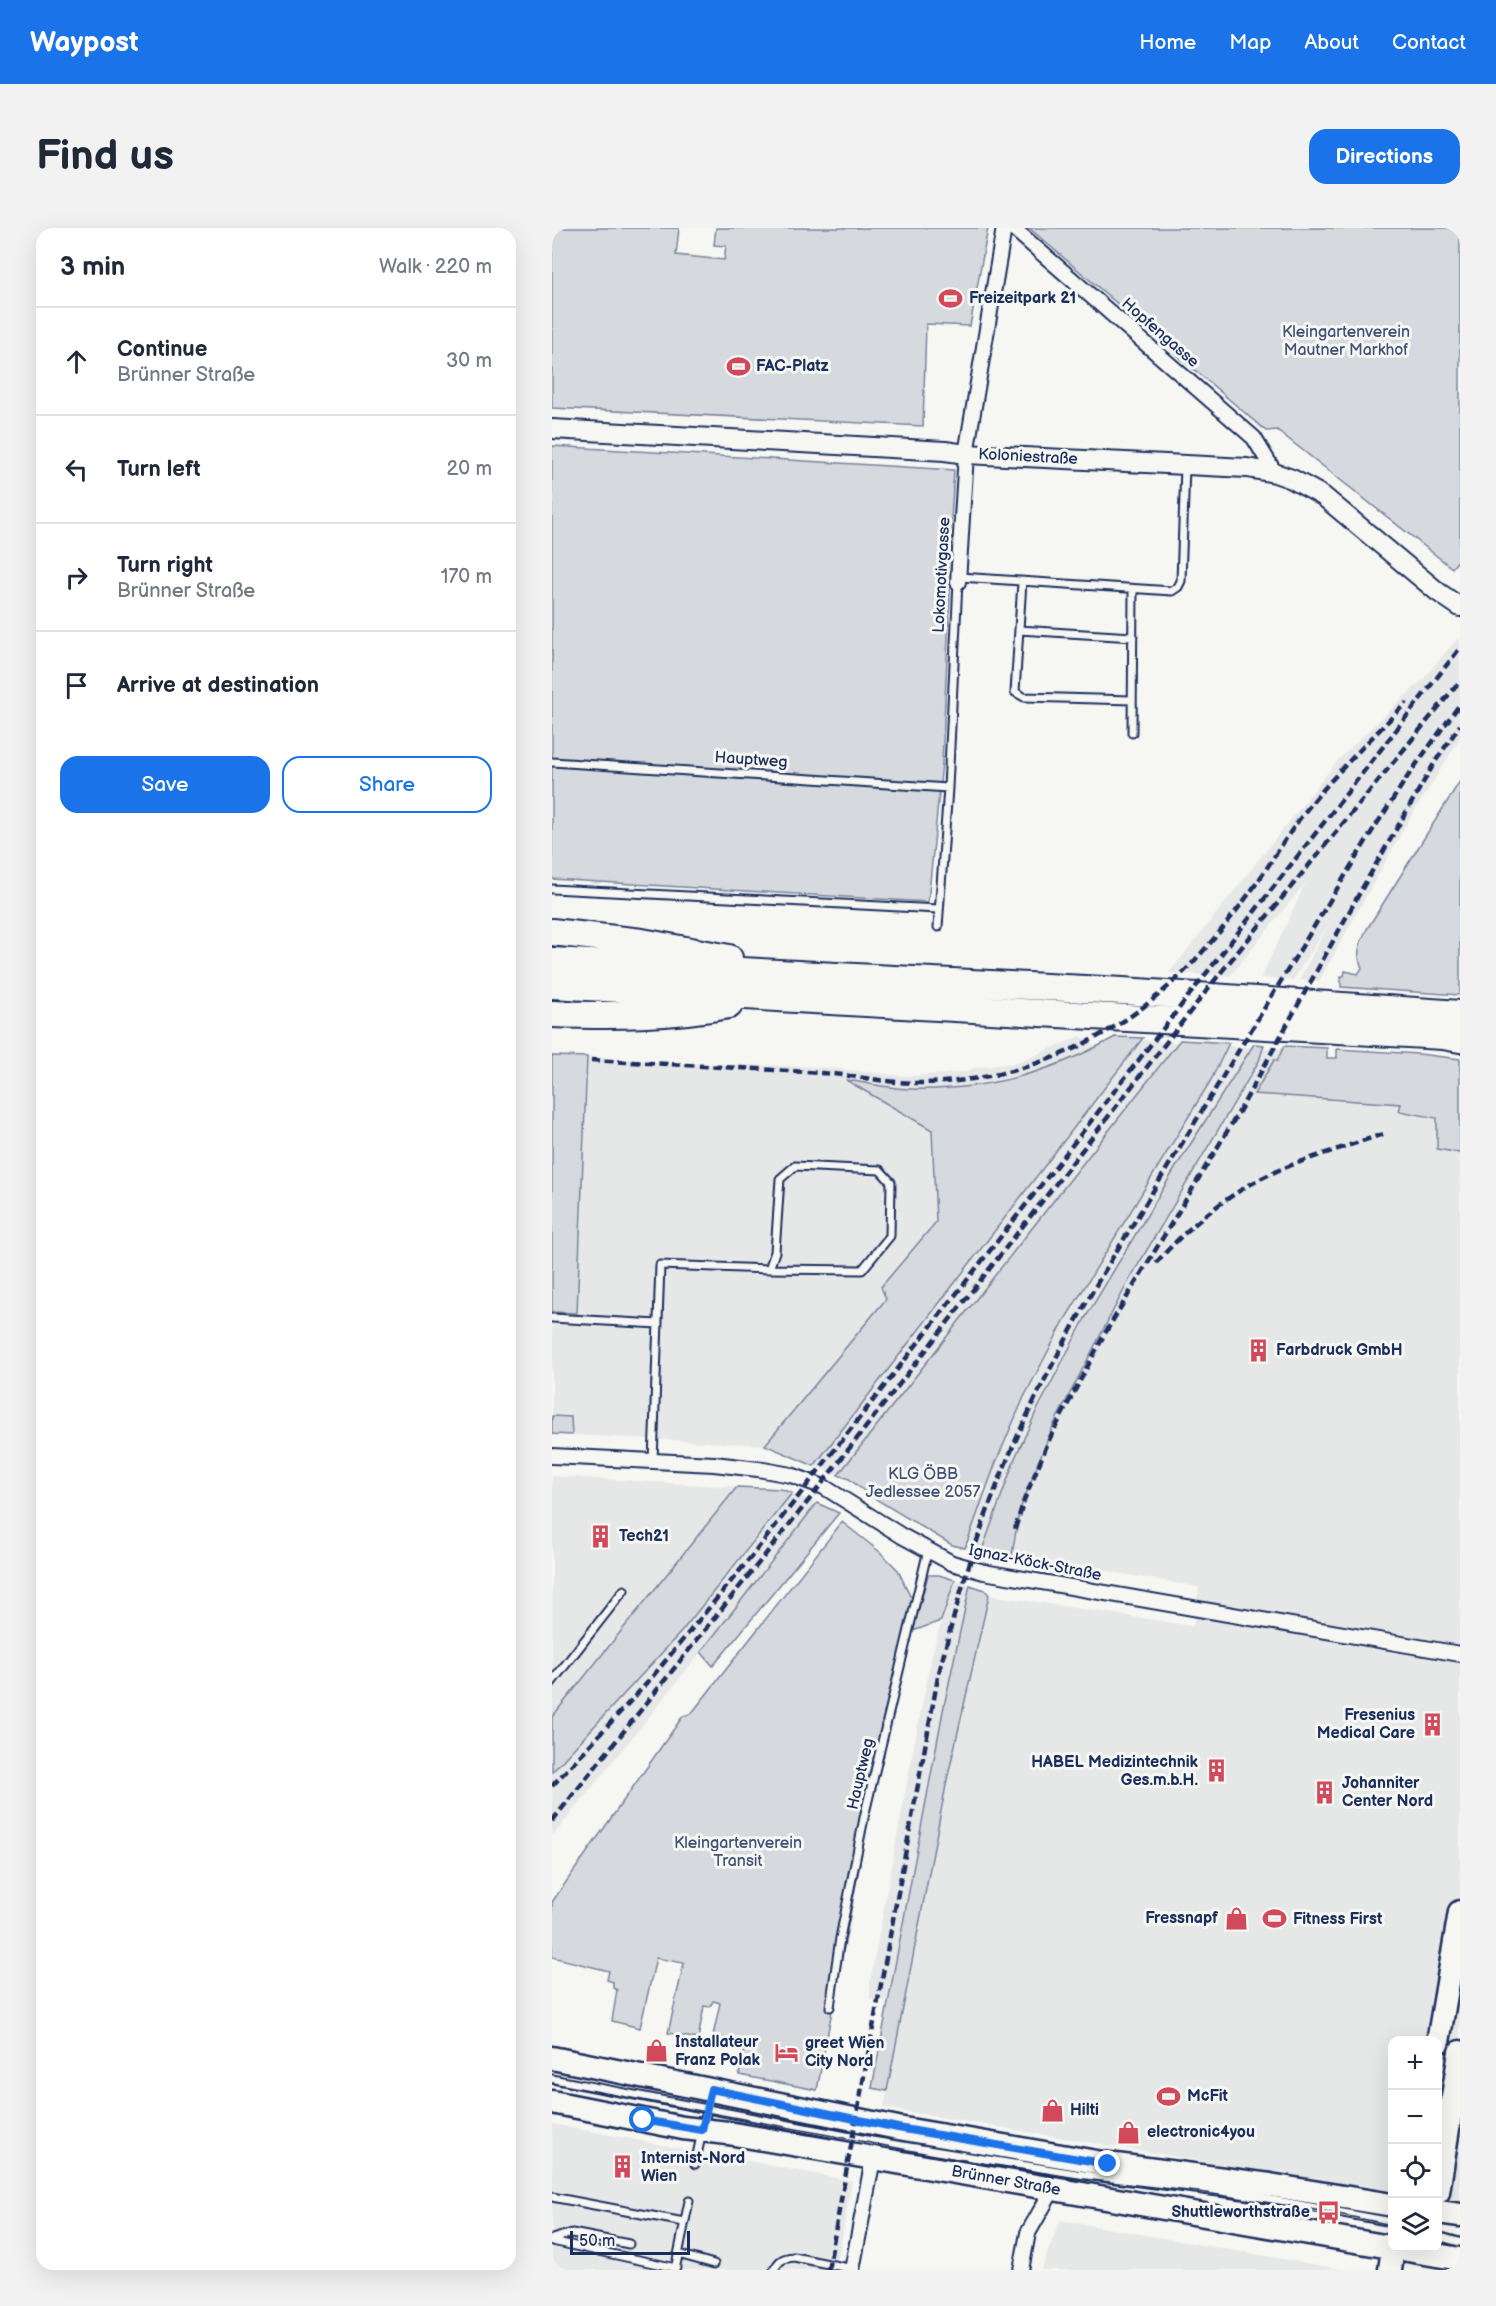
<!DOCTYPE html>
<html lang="en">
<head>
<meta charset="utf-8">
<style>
	:root { --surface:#fff; --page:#f2f2f3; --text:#1f2937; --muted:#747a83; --line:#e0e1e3; --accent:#1a73e8 }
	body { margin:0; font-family:"Balsamiq Sans",sans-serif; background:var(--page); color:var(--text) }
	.controls { position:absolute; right:18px; bottom:18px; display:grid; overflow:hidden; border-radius:12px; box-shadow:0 6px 24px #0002 }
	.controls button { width:54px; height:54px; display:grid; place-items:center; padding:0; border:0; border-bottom:2px solid var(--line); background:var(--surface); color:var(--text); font:30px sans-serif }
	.scale { position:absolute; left:18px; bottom:15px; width:120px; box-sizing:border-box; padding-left:6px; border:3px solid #1b2f5e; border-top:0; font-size:16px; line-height:21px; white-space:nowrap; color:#1b2f5e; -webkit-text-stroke:4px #f6f6f2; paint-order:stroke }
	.stop { position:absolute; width:18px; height:18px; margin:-14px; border:4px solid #1a73e8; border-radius:50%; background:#fff }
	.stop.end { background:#1a73e8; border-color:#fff; box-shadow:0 2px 6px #0008 }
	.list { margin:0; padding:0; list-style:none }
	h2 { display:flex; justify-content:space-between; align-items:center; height:78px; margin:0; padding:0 24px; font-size:26px }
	h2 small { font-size:20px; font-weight:400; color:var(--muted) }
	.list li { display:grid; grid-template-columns:39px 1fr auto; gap:18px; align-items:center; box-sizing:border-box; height:108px; padding:0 24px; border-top:2px solid var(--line) }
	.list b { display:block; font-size:22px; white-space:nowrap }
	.list p { margin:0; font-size:20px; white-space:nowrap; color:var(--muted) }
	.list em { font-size:20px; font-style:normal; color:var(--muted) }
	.actions { display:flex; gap:12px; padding:18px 24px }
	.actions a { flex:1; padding:14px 0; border:2px solid var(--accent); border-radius:18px; text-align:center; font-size:21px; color:var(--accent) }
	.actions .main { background:var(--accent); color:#fff }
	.icon { flex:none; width:33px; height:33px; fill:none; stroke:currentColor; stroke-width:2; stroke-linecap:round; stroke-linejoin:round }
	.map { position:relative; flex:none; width:908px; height:2042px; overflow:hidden; border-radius:18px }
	header { display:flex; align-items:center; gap:36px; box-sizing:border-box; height:84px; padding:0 30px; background:var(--accent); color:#fff }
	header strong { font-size:28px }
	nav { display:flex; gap:33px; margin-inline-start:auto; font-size:21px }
	.intro { display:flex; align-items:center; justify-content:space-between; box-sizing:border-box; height:144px; padding:0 36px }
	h1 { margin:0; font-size:42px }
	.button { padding:15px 27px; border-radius:18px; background:var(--accent); color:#fff; font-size:21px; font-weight:700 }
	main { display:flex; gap:36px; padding:0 36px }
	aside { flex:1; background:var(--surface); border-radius:18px; box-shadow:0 6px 24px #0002 }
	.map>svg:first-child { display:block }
</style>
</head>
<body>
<header>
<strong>Waypost</strong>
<nav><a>Home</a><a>Map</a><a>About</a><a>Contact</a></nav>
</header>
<div class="intro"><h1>Find us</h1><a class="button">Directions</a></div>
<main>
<aside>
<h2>3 min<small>Walk · 220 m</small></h2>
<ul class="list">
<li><svg class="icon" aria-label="ahead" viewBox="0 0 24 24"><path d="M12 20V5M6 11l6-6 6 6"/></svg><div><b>Continue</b><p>Brünner Straße</p></div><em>30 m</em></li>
<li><svg class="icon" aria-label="left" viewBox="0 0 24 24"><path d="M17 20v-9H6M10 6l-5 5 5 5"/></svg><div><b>Turn left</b></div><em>20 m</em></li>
<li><svg class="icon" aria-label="right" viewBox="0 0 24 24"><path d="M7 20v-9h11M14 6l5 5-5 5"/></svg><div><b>Turn right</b><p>Brünner Straße</p></div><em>170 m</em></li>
<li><svg class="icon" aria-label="arrive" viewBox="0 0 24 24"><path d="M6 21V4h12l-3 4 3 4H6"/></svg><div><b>Arrive at destination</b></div></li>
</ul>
<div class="actions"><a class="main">Save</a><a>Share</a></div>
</aside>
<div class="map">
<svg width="908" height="2042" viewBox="0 0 908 2042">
	<rect width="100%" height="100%" fill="#f6f6f2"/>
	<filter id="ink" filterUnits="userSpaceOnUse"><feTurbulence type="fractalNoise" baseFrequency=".0167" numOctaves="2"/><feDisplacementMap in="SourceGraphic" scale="12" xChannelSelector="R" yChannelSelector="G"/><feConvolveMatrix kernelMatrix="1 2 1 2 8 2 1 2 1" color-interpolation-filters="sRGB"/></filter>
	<g filter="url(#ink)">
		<!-- built -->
		<path fill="#e6e7e7" d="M905,411L908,413V510L855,595L767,753L747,752L778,694L741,752L709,750L754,654L678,748L617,745L786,532L872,450Z
			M528,808L545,819L511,835L473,847L425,857L405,861H355L296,852L380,902L384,994L329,1059L334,1070L213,1217L20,1207L19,1189L0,1188V1084H25L35,829L119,835L270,839L349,848L381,847L413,844L423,840L468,834Z
			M589,812L626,815L286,1247L262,1238Z
			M676,818L700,819L624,939L532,1092L484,1184L463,1230L429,1325L413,1320L444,1234L472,1169L512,1093L659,852Z
			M711,820L731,821L724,833L721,832L702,866L850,876L847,883L885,890V921L908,925V1978L886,1974V1812H840V1965L332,1880L395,1552L437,1367L641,1398L647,1359L460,1327L467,1284L501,1198L576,1054L690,865L707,833Z
			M0,1248L185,1259L0,1489Z
			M240,1265L265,1275L149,1424L0,1609V1545L130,1403Z
			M403,1352L418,1357L415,1376L391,1483L339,1756L334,1773L318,1771V1754L361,1523L380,1427L397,1367Z
			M0,1896L300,1953L284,2042H0Z
			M508,1992L794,2042H489Z"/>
		<!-- green -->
		<path fill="#d6d9dd" stroke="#78849e" stroke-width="1.5" d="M0,0H127L124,27L172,32L174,18L162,17L164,0H436L418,98L374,96L371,198L0,180Z
			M477,0H908V330L900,340L725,202L714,203Z
			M0,218L402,242L396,343L399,345L390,535L376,674L0,651Z
			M908,553V767L789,759V748H792L793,743L806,746L810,740C803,726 808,714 815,701Z
			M563,809L591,810L262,1238L213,1217L334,1071L329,1059L384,994L380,902L294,852C315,855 336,860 357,861C430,863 500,845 563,809Z
			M628,812L677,815L659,852L512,1093L472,1169L444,1234L413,1320L400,1317L317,1267L297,1251L286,1247Z
			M702,816L712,817L707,833L576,1054L501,1198L467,1284L460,1327C446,1324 445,1330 429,1325L463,1230L484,1184L532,1092L624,939Z
			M732,818L775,820V830H785V821L867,826L908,831V925L885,921V890L847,883L849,876L702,866L722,832L725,833Z
			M0,828L35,829L25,1085L0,1084Z
			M0,1188L19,1189L20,1207L0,1206Z
			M185,1259L229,1261L240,1265L130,1403L0,1544V1489Z
			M265,1275L287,1285L161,1438L149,1424Z
			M290,1294L328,1324L346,1342L358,1368H367L317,1587L265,1862L187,1847L194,1814L161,1808L168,1775L161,1773L158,1779L152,1778L146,1811L116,1805L132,1735L104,1730L88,1800L60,1793L65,1762L61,1760V1754L55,1752L57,1743L0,1729V1674L131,1488L139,1486Z
			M376,1347H387L403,1352L389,1393L361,1403Z
			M418,1357L433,1362L437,1367L395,1552L335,1863L320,1860L391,1483Z"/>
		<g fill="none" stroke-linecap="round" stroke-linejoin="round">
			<defs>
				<path id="service" d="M407,349L620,363L626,359L629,353L633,239
					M470,354L463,464L472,469L580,472
					M467,402L581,409
					M580,505L581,362
					M0,534L396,560
					M0,661L386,681
					M386,699L396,560L406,354
					M0,1090L106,1096
					M101,1233L108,1037L217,1041L223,1024L228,951L243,938L328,942L339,954L338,1008L310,1042L217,1041
					M0,1454L72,1362
					M278,1779L288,1710L313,1585L376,1322
					M0,1851L320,1913L524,1946L698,1968L840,1994
					M143,1936L158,1867
					M0,1969L132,1994
					M886,2008L908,2014
					M0,2011L20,2005L77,2016
					M0,2013L124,2040
					M126,2026L162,2036
					M123,2042L137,1973
					M222,2042C227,2032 231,2030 242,2029L301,2041"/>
				<path id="minor" d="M461,0L702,210L723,245
					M406,354L414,226L452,0
					M0,1228L162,1236L206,1241L239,1247L272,1259L350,1308L400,1335L432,1344L908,1426
					M300,2042L321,1931
					M469,2042L476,2005L501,1961"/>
				<path id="tertiary" d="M0,201L393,223L414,226L695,240L723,245L740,251L771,268L886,364L908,379"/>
				<path id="primary" d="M886,1814L908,1684
					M0,1830L346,1900L556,1936L718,1957L840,1977
					M0,1874L131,1900L176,1905L908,2031
					M886,1964L908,1824
					M886,1984L908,1987
					M838,2042L841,2020"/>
				<path id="motorway" d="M0,704L90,714L177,730
					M0,733L571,763L908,786
					M0,757L891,808L908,811
					M0,786C59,788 118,788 177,777"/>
			</defs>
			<!-- service casing -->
			<use href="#service" stroke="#1b2f5e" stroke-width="11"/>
			<!-- minor casing -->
			<use href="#minor" stroke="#1b2f5e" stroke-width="18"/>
			<!-- tertiary casing -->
			<use href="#tertiary" stroke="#1b2f5e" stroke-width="22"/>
			<!-- primary casing -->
			<use href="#primary" stroke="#1b2f5e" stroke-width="27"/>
			<!-- motorway casing -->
			<use href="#motorway" stroke="#1b2f5e" stroke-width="30"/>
			<!-- service -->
			<use href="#service" stroke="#f6f6f2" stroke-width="7"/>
			<!-- minor -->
			<use href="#minor" stroke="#f6f6f2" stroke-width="14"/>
			<!-- tertiary -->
			<use href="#tertiary" stroke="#f6f6f2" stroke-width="18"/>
			<!-- primary -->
			<use href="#primary" stroke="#f6f6f2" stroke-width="22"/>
			<!-- motorway -->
			<use href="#motorway" stroke="#f6f6f2" stroke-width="26"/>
			<!-- tram -->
			<path stroke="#1b2f5e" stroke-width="1.5" d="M0,1855L404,1931L531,1951L654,1965L776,1984L840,1997
				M886,2004L908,2010"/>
			<!-- rail -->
			<path stroke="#1b2f5e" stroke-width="4.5" stroke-dasharray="9 4.5" stroke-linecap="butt" d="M39,832C116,836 192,840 269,845C301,847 334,855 366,855C472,855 573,809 644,731C668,705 691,675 711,646C724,626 737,605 752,585C783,545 820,510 855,474
				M604,1035C640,994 685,958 737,938C769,926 802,916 834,905
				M463,1301L472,1272L498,1210L552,1107L688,882L812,657L883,534L908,497
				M0,1558L96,1454L199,1329L908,420
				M0,1593L257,1272L666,748L908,453
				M276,2042L386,1449C404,1376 425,1305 454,1235C480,1172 513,1112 547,1052L819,605L858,545L908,476"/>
		</g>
	</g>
	<g fill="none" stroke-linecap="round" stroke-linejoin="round" filter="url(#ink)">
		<!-- route -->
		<path stroke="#1a73e8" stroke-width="8" d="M91,1892L150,1902L159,1861L346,1900L556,1936"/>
	</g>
	<!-- icons -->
	<defs>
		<symbol id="stadium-bare" viewBox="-9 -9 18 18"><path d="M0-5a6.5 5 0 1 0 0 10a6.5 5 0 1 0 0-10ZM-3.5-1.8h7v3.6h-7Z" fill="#d1495b" stroke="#f6f6f2" stroke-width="2.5" paint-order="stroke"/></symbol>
		<symbol id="building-bare" viewBox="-9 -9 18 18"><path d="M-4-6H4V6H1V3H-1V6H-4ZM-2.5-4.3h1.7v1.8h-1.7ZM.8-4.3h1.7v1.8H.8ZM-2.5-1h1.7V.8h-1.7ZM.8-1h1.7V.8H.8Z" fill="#d1495b" stroke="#f6f6f2" stroke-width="2.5" paint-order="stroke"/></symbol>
		<symbol id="shop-bare" viewBox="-9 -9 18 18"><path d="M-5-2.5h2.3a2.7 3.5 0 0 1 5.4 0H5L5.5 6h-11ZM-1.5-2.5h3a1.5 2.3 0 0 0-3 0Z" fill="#d1495b" stroke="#f6f6f2" stroke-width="2.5" paint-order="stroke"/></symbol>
		<symbol id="hotel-bare" viewBox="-9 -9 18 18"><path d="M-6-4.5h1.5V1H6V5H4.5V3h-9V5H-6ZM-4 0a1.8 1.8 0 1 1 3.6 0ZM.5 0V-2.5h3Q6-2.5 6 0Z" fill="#d1495b" stroke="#f6f6f2" stroke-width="2.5" paint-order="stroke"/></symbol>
		<symbol id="bus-bare" viewBox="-9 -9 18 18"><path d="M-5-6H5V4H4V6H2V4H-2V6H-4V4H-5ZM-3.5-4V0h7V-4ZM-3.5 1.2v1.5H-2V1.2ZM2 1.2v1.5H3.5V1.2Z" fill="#d1495b" stroke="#f6f6f2" stroke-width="2.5" paint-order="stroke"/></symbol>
	</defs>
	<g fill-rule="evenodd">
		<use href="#stadium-bare" x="382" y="54" width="33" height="33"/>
		<use href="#stadium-bare" x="170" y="122" width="33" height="33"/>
		<use href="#building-bare" x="690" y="1106" width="33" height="33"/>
		<use href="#building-bare" x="32" y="1292" width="33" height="33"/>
		<use href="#building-bare" x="864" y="1480" width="33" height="33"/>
		<use href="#building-bare" x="648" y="1526" width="33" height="33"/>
		<use href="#building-bare" x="756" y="1548" width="33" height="33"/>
		<use href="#shop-bare" x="668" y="1674" width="33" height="33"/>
		<use href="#stadium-bare" x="706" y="1674" width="33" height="33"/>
		<use href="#shop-bare" x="88" y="1806" width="33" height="33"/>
		<use href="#hotel-bare" x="218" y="1808" width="33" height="33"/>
		<use href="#stadium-bare" x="600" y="1852" width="33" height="33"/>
		<use href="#shop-bare" x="484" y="1866" width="33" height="33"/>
		<use href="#shop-bare" x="560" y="1888" width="33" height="33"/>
		<use href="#building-bare" x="54" y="1922" width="33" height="33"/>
		<use href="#bus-bare" x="760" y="1968" width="33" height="33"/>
	</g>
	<g text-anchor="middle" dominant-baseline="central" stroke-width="6" stroke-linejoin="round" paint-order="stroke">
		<!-- poi labels -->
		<g font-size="16" font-weight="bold" fill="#1b2f5e" stroke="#f6f6f2" text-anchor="start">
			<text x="417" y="70">Freizeitpark 21</text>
			<text x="204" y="138">FAC-Platz</text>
			<text x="724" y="1122">Farbdruck GmbH</text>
			<text x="67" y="1308">Tech21</text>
			<text x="863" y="1487" text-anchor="end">Fresenius<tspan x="863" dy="18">Medical Care</tspan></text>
			<text x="646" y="1534" text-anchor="end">HABEL Medizintechnik<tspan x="646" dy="18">Ges.m.b.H.</tspan></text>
			<text x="790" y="1555">Johanniter<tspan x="790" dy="18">Center Nord</tspan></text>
			<text x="666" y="1690" text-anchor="end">Fressnapf</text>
			<text x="741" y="1691">Fitness First</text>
			<text x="123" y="1814">Installateur<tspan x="123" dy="18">Franz Polak</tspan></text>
			<text x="253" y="1815">greet Wien<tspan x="253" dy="18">City Nord</tspan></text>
			<text x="635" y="1868">McFit</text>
			<text x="518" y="1882">Hilti</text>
			<text x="595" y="1904">electronic4you</text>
			<text x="89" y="1930">Internist-Nord<tspan x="89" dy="18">Wien</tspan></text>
			<text x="758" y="1984" text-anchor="end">Shuttleworthstraße</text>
		</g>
		<!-- park labels -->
		<g font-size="16" fill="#405177" stroke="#f6f6f2">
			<text x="794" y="104">Kleingartenverein<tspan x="794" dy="18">Mautner Markhof</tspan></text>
			<text x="371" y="1246">KLG ÖBB<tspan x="371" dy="18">Jedlessee 2057</tspan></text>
			<text x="186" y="1615">Kleingartenverein<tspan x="186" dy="18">Transit</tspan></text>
		</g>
		<!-- street labels -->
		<g font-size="16" fill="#1b2f5e" stroke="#f6f6f2">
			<text transform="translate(608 105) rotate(41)">Hopfengasse</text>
			<text transform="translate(476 229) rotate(3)">Koloniestraße</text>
			<text transform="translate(390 347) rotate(-87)">Lokomotivgasse</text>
			<text transform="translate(199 532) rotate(4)">Hauptweg</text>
			<text transform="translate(483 1335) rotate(11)">Ignaz-Köck-Straße</text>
			<text transform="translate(309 1546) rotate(-77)">Hauptweg</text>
			<text transform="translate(454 1953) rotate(10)">Brünner Straße</text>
		</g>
	</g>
</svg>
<div class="controls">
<button>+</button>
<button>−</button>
<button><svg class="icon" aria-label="locate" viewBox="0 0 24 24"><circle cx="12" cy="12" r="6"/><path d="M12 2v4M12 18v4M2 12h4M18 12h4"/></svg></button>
<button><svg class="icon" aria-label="layers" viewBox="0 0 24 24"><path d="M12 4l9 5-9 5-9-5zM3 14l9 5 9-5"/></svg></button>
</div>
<div class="scale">50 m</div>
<div class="stop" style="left:91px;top:1892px"></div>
<div class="stop end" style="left:556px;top:1936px"></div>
</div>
</main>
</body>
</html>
